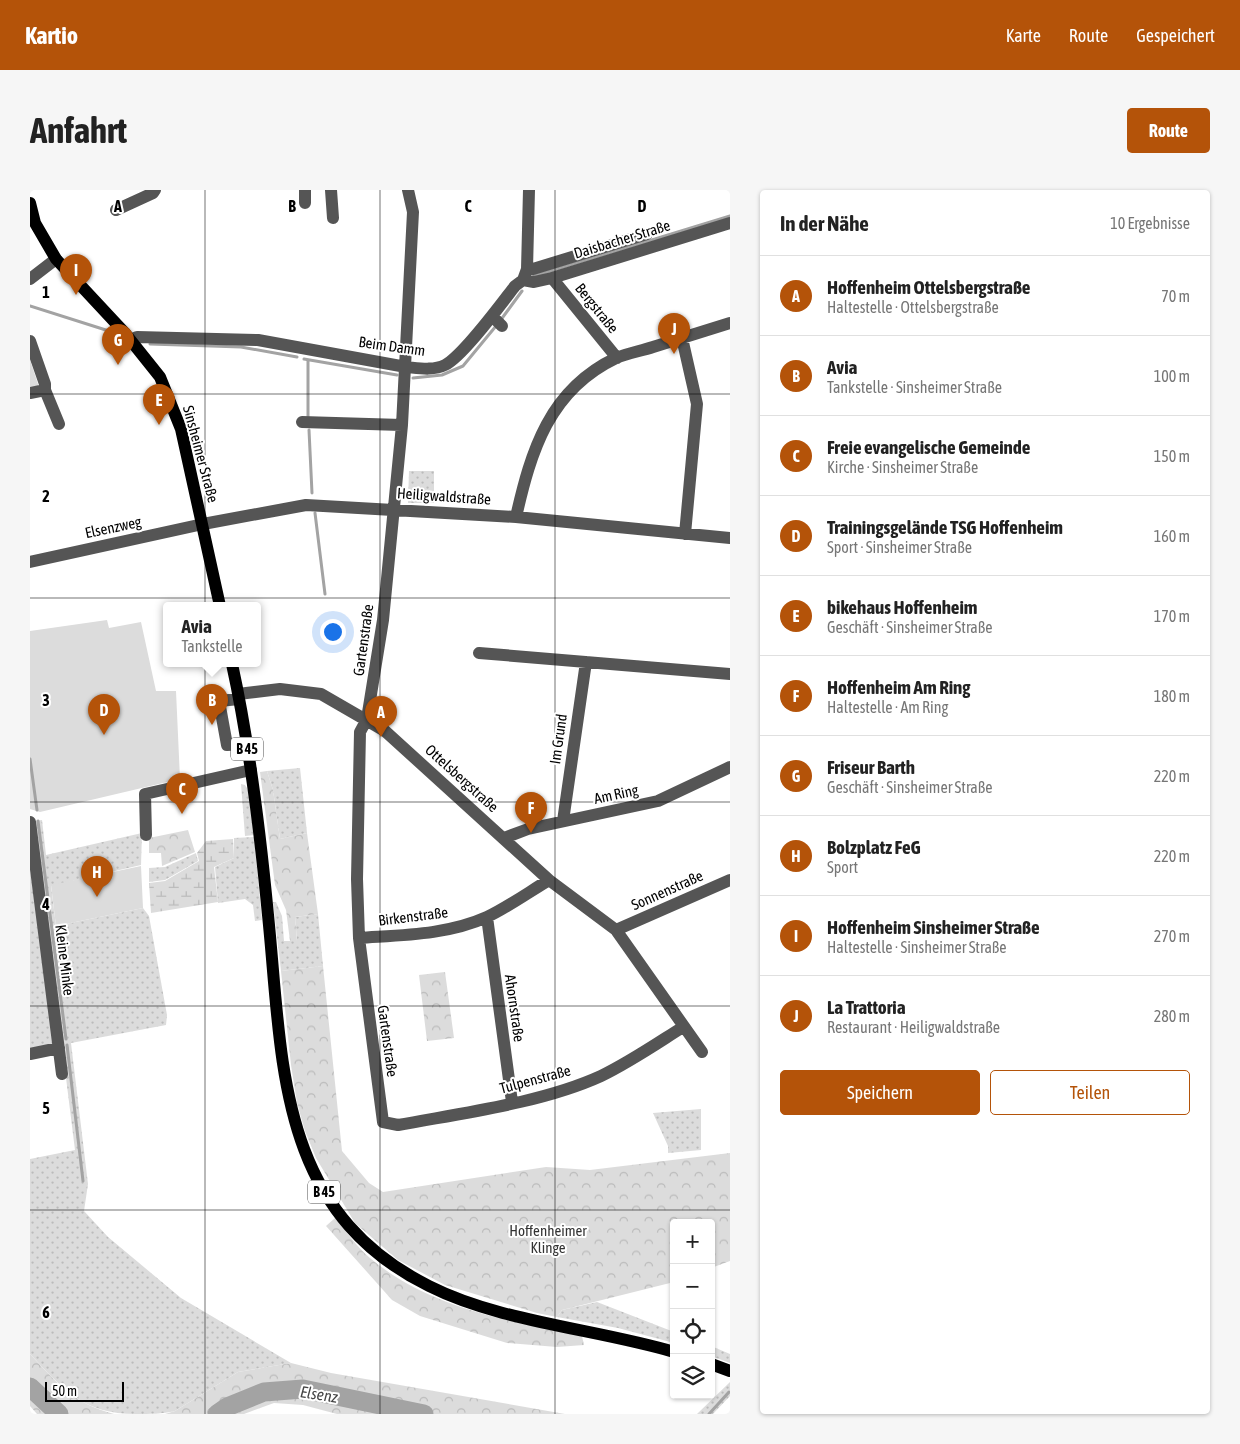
<!DOCTYPE html>
<html lang="de">
<head>
<meta charset="utf-8">
<style>
	:root { --surface:#fff; --page:#f6f6f6; --text:#222; --muted:#767676; --line:#e0e0e0; --accent:#b45309 }
	body { margin:0; font-family:"Asap Condensed",sans-serif; background:var(--page); color:var(--text) }
	.controls { position:absolute; right:15px; bottom:15px; display:grid; overflow:hidden; border-radius:5px; box-shadow:0 1px 4px #0004 }
	.controls button { width:45px; height:45px; display:grid; place-items:center; padding:0; border:0; border-bottom:1px solid var(--line); background:var(--surface); color:var(--text); font:25px sans-serif }
	.scale { position:absolute; left:15px; bottom:12px; width:79px; box-sizing:border-box; padding-left:5px; border:2px solid #000; border-top:0; font-size:14px; line-height:18px; white-space:nowrap; color:#000; -webkit-text-stroke:4px #fff; paint-order:stroke }
	.you { position:absolute; left:302px; top:441px; width:18px; height:18px; margin:-12px; border:4px solid #fff; border-radius:50%; background:#1a73e8; box-shadow:0 0 0 8px #1a73e833 }
	.badge { display:grid; place-items:center; width:32px; height:32px; border-radius:50%; background:var(--accent); color:#fff; font-size:16px; font-weight:700 }
	.pin { position:absolute; translate:-50% -41px; filter:drop-shadow(0 1px 2px #0008) }
	.pin::after { content:''; position:absolute; top:26px; width:18px; height:15px; background:inherit; clip-path:polygon(0 0,100% 0,50% 100%) }
	.popup { position:absolute; left:133px; top:412px; width:98px; height:65px; box-sizing:border-box; display:grid; place-content:center; border-radius:5px; background:var(--surface); filter:drop-shadow(0 1px 4px #0005); font-size:16px; white-space:nowrap; color:var(--muted) }
	.popup b { font-size:19px; color:var(--text) }
	.popup::after { content:''; position:absolute; left:50%; top:100%; margin-left:-10px; border:10px solid transparent; border-top-color:var(--surface) }
	.list { margin:0; padding:0; list-style:none }
	h2 { display:flex; justify-content:space-between; align-items:center; height:65px; margin:0; padding:0 20px; font-size:21px }
	h2 small { font-size:16px; font-weight:400; color:var(--muted) }
	.list li { display:grid; grid-template-columns:32px 1fr auto; gap:15px; align-items:center; box-sizing:border-box; height:80px; padding:0 20px; border-top:1px solid var(--line) }
	.list b { display:block; font-size:19px; white-space:nowrap }
	.list p { margin:0; font-size:16px; white-space:nowrap; color:var(--muted) }
	.list em { font-size:16px; font-style:normal; color:var(--muted) }
	.actions { display:flex; gap:10px; padding:15px 20px }
	.actions a { flex:1; padding:11px 0; border:1px solid var(--accent); border-radius:5px; text-align:center; font-size:18px; color:var(--accent) }
	.actions .main { background:var(--accent); color:#fff }
	.icon { flex:none; width:28px; height:28px; fill:none; stroke:currentColor; stroke-width:2; stroke-linecap:round; stroke-linejoin:round }
	.map { position:relative; flex:none; width:700px; height:1224px; overflow:hidden; border-radius:5px }
	header { display:flex; align-items:center; gap:30px; box-sizing:border-box; height:70px; padding:0 25px; background:var(--accent); color:#fff }
	header strong { font-size:24px }
	nav { display:flex; gap:28px; margin-inline-start:auto; font-size:18px }
	.intro { display:flex; align-items:center; justify-content:space-between; box-sizing:border-box; height:120px; padding:0 30px }
	h1 { margin:0; font-size:35px }
	.button { padding:12px 22px; border-radius:5px; background:var(--accent); color:#fff; font-size:18px; font-weight:700 }
	main { display:flex; gap:30px; padding:0 30px }
	aside { flex:1; background:var(--surface); border-radius:5px; box-shadow:0 1px 4px #0004 }
	.map>svg:first-child { display:block }
</style>
</head>
<body>
<header>
<strong>Kartio</strong>
<nav><a>Karte</a><a>Route</a><a>Gespeichert</a></nav>
</header>
<div class="intro"><h1>Anfahrt</h1><a class="button">Route</a></div>
<main>
<div class="map">
<svg width="700" height="1224" viewBox="0 0 700 1224">
	<defs>
		<pattern id="grass-dots" width="8" height="8" patternUnits="userSpaceOnUse" patternTransform="scale(1.25)"><rect width="8" height="8" fill="#dcdcdc"/><path d="M2 2h.1M6 6h.1" fill="none" stroke="#bbb" stroke-width="1.8" stroke-linecap="round"/></pattern>
		<pattern id="forest-crowns" width="20" height="18" patternUnits="userSpaceOnUse" patternTransform="scale(1.25)"><rect width="20" height="18" fill="#dcdcdc"/><path d="M2 6a3 3 0 1 1 6 0M12 15a3 3 0 1 1 6 0" fill="none" stroke="#bbb"/></pattern>
		<pattern id="wetland-marsh" width="20" height="14" patternUnits="userSpaceOnUse" patternTransform="scale(1.25)"><rect width="20" height="14" fill="#dcdcdc"/><path d="M1 5h8M5 5V1M11 12h8M15 12V8" fill="none" stroke="#bbb"/></pattern>
	</defs>
	<rect width="100%" height="100%" fill="#fff"/>
	<!-- grass -->
	<path fill="url(#grass-dots)" d="M379,281H404V313H378Z
		M270,578L277,643L250,649L243,600L237,581Z
		M211,594L215,595L218,600L224,645L215,646Z
		M12,630L16,665L112,643L111,675L21,696L26,736L113,718L119,726L137,825L136,835L41,853L58,994L54,1021L78,1047L151,1108L261,1173L208,1182L145,1221C132,1224 120,1224 106,1224C53,1224 34,1200 0,1164V969L45,960L4,631Z
		M224,647L232,730L225,731L223,715L215,709L188,713L185,677L204,668V648Z
		M166,663L168,671L135,690L119,692V678L135,677Z
		M0,680L26,849L20,857L0,861Z
		M243,712H246L252,726L254,751H267L265,727L288,724L293,776L251,781Z
		M671,919V960L638,963V956L623,923Z
		M567,1112L644,1142V1153L588,1138L527,1127L532,1120Z
		M681,1156L700,1164V1173L681,1166Z
		M700,1192V1206L683,1224H667Z"/>
	<!-- forest -->
	<path fill="url(#forest-crowns)" d="M237,581L243,600L250,649L277,643L288,724L265,727L267,751H260L256,720L245,695L230,582Z
		M158,640L165,662L132,676L131,663H119V648Z
		M293,776L312,961L339,993L353,1002L516,977L560,980L700,963V1071L681,1078V1033H644V1092L532,1120L527,1127L507,1123L415,1095L368,1070L325,1033L286,968L275,941L267,913L261,875L251,781Z
		M415,782L424,848L397,851L389,785Z
		M305,1028C316,1041 327,1057 340,1068C399,1118 479,1131 552,1146L554,1155L527,1157L477,1153L390,1126L362,1110L296,1036Z
		M0,1164C28,1194 43,1213 84,1224H7L0,1216Z
		M261,1173L301,1183L535,1224H307L273,1215L244,1213L214,1224H135L145,1221L208,1182Z"/>
	<!-- wetland -->
	<path fill="url(#wetland-marsh)" d="M203,649L204,668L184,677L188,712L121,723L119,693L135,691L169,671L167,663L176,651Z"/>
	<!-- garden -->
	<path fill="#dcdcdc" d="M0,170L9,197H0Z
		M77,430L79,438L111,432L126,501H146L150,589L10,622L0,619V441Z
		M111,676L113,718L26,736L21,695Z"/>
	<g fill="none" stroke-linecap="round" stroke-linejoin="round">
		<!-- stream -->
		<path stroke="#a3a3a3" stroke-width="3" d="M504,86L700,26
			M0,116L79,141
			M470,131L492,101
			M120,154L211,157L267,167
			M274,169L367,185
			M278,170V228
			M383,188L412,185L433,176L466,136
			M279,240L282,303
			M285,323L295,404
			M0,569L7,620
			M8,631L36,849
			M37,855L53,991
			M679,1224L699,1202"/>
		<!-- river -->
		<path stroke="#a3a3a3" stroke-width="19" d="M0,1197L29,1224
			M187,1224L197,1217L234,1202L273,1199L394,1224"/>
		<!-- minor -->
		<path stroke="#555" stroke-width="12" d="M301,0L303,28
			M378,0L383,22L372,235L353,430L337,529L330,542L327,689L329,748L353,932L368,935C432,923 512,913 571,886C600,872 626,854 653,837
			M275,13V0
			M86,20L123,3L125,0
			M497,79H503L617,44
			M522,88L587,168
			M0,89L26,69
			M493,90L504,92L522,88L700,33
			M462,126L472,136
			M652,148L667,214L655,344
			M100,150L107,147L228,150L376,177C388,178 403,181 415,175C433,166 471,114 485,96L493,90L497,79L499,0
			M0,151L15,194V200L0,203
			M15,200L29,234
			M272,232L372,235
			M486,327C501,261 519,200 586,168C598,163 611,161 623,157C649,149 674,141 700,133
			M0,372L173,334L276,315L486,327L700,348
			M449,463L700,484
			M208,504L250,499L291,504L355,541L519,690L586,740L672,862
			M209,509L189,511L197,555L217,554
			M533,631L556,472
			M0,632L32,884
			M116,645L115,604L221,580
			M474,648L498,639L628,611L700,577
			M457,727L482,912
			M586,740L700,690
			M329,748C372,745 417,745 457,727C478,717 499,702 519,690
			M0,864L29,858"/>
		<!-- major -->
		<path stroke="#000" stroke-width="12" d="M0,13L5,33L26,69L94,142L130,187L151,239L190,416
			M202,474C220,556 230,641 238,725C253,872 246,1020 399,1096C470,1132 566,1139 644,1162
			M681,1174L700,1181"/>
	</g>
	<!-- grid -->
	<path fill="none" stroke="#000" stroke-width="1" stroke-opacity="0.55" d="M175,0V1224M350,0V1224M525,0V1224M0,204H700M0,408H700M0,612H700M0,816H700M0,1020H700"/>
	<g text-anchor="middle" dominant-baseline="central" stroke-width="4" stroke-linejoin="round" paint-order="stroke">
		<!-- shield labels -->
		<g fill="#fff" stroke="#4c4c4c" stroke-width="1">
			<rect x="201" y="547.5" width="32" height="23" rx="4"/>
			<rect x="278" y="990.5" width="32" height="23" rx="4"/>
		</g>
		<g font-size="14" font-weight="bold" fill="#000">
			<text x="217" y="559">B 45</text>
			<text x="294" y="1002">B 45</text>
		</g>
		<!-- street labels -->
		<g font-size="15" fill="#000" stroke="#fff">
			<text transform="translate(592 49) rotate(-17)">Daisbacher Straße</text>
			<text transform="translate(567 118) rotate(51)">Bergstraße</text>
			<text transform="translate(362 156) rotate(8)">Beim Damm</text>
			<text transform="translate(171 264) rotate(75)">Sinsheimer Straße</text>
			<text transform="translate(414 306) rotate(4)">Heiligwaldstraße</text>
			<text transform="translate(83 337) rotate(-12)">Elsenzweg</text>
			<text transform="translate(333 450) rotate(-82)">Gartenstraße</text>
			<text transform="translate(528 549) rotate(-82)">Im Grund</text>
			<text transform="translate(432 588) rotate(42)">Ottelsbergstraße</text>
			<text transform="translate(586 604) rotate(-12)">Am Ring</text>
			<text transform="translate(637 700) rotate(-24)">Sonnenstraße</text>
			<text transform="translate(383 726) rotate(-7)">Birkenstraße</text>
			<text transform="translate(35 770) rotate(83)">Kleine Minke</text>
			<text transform="translate(485 818) rotate(82)">Ahornstraße</text>
			<text transform="translate(358 851) rotate(82)">Gartenstraße</text>
			<text transform="translate(505 889) rotate(-15)">Tulpenstraße</text>
		</g>
		<!-- park labels -->
		<g font-size="15" fill="#333" stroke="#fff">
			<text x="518" y="1040">Hoffenheimer<tspan x="518" dy="17">Klinge</tspan></text>
		</g>
		<!-- water labels -->
		<g font-size="16" font-style="italic" fill="#444" stroke="#fff">
			<text transform="translate(289 1204) rotate(9)">Elsenz</text>
		</g>
	</g>
	<g font-size="16" text-anchor="middle" font-weight="bold" fill="#000" stroke="#fff" stroke-width="4" stroke-linejoin="round" paint-order="stroke">
		<text x="88" y="22">A</text>
		<text x="262" y="22">B</text>
		<text x="438" y="22">C</text>
		<text x="612" y="22">D</text>
		<text x="16" y="108">1</text>
		<text x="16" y="312">2</text>
		<text x="16" y="516">3</text>
		<text x="16" y="720">4</text>
		<text x="16" y="924">5</text>
		<text x="16" y="1128">6</text>
	</g>
</svg>
<div class="controls">
<button>+</button>
<button>−</button>
<button><svg class="icon" aria-label="locate" viewBox="0 0 24 24"><circle cx="12" cy="12" r="6"/><path d="M12 2v4M12 18v4M2 12h4M18 12h4"/></svg></button>
<button><svg class="icon" aria-label="layers" viewBox="0 0 24 24"><path d="M12 4l9 5-9 5-9-5zM3 14l9 5 9-5"/></svg></button>
</div>
<div class="scale">50 m</div>
<div class="you"></div>
<div class="pin badge" style="left:351px;top:547px">A</div>
<div class="pin badge" style="left:182px;top:535px">B</div>
<div class="popup"><b>Avia</b>Tankstelle</div>
<div class="pin badge" style="left:152px;top:624px">C</div>
<div class="pin badge" style="left:74px;top:545px">D</div>
<div class="pin badge" style="left:129px;top:235px">E</div>
<div class="pin badge" style="left:501px;top:643px">F</div>
<div class="pin badge" style="left:88px;top:175px">G</div>
<div class="pin badge" style="left:67px;top:707px">H</div>
<div class="pin badge" style="left:46px;top:105px">I</div>
<div class="pin badge" style="left:644px;top:164px">J</div>
</div>
<aside>
<h2>In der Nähe<small>10 Ergebnisse</small></h2>
<ul class="list">
<li><span class="badge">A</span><div><b>Hoffenheim Ottelsbergstraße</b><p>Haltestelle · Ottelsbergstraße</p></div><em>70 m</em></li>
<li><span class="badge">B</span><div><b>Avia</b><p>Tankstelle · Sinsheimer Straße</p></div><em>100 m</em></li>
<li><span class="badge">C</span><div><b>Freie evangelische Gemeinde</b><p>Kirche · Sinsheimer Straße</p></div><em>150 m</em></li>
<li><span class="badge">D</span><div><b>Trainingsgelände TSG Hoffenheim</b><p>Sport · Sinsheimer Straße</p></div><em>160 m</em></li>
<li><span class="badge">E</span><div><b>bikehaus Hoffenheim</b><p>Geschäft · Sinsheimer Straße</p></div><em>170 m</em></li>
<li><span class="badge">F</span><div><b>Hoffenheim Am Ring</b><p>Haltestelle · Am Ring</p></div><em>180 m</em></li>
<li><span class="badge">G</span><div><b>Friseur Barth</b><p>Geschäft · Sinsheimer Straße</p></div><em>220 m</em></li>
<li><span class="badge">H</span><div><b>Bolzplatz FeG</b><p>Sport</p></div><em>220 m</em></li>
<li><span class="badge">I</span><div><b>Hoffenheim Sinsheimer Straße</b><p>Haltestelle · Sinsheimer Straße</p></div><em>270 m</em></li>
<li><span class="badge">J</span><div><b>La Trattoria</b><p>Restaurant · Heiligwaldstraße</p></div><em>280 m</em></li>
</ul>
<div class="actions"><a class="main">Speichern</a><a>Teilen</a></div>
</aside>
</main>
</body>
</html>
